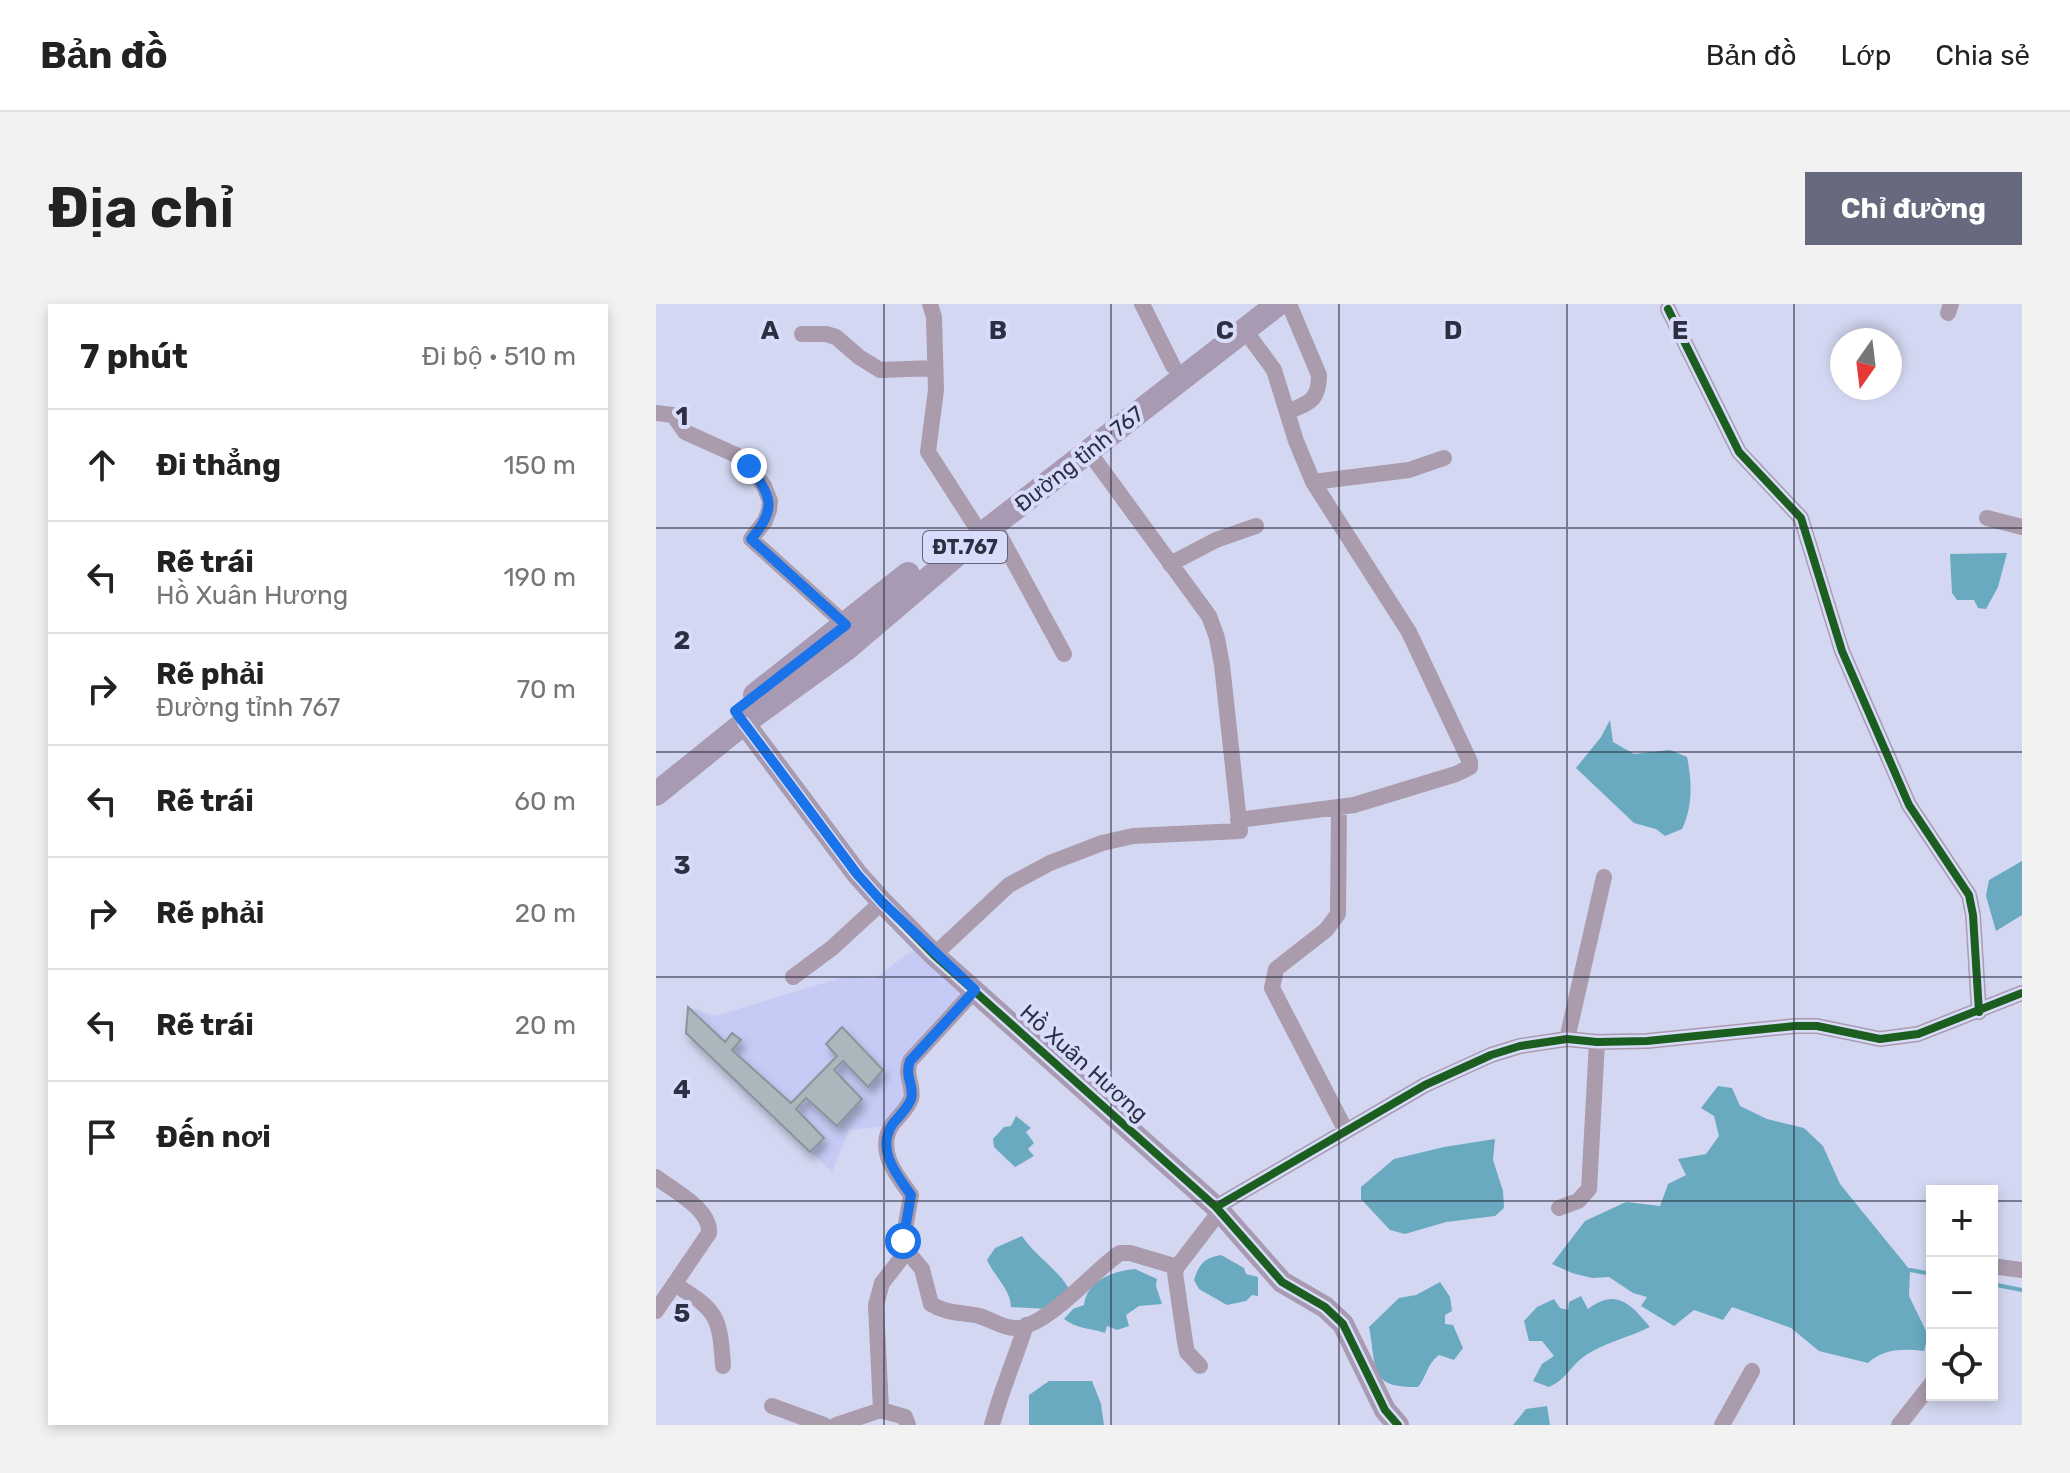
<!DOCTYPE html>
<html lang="vi">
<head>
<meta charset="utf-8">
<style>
	:root { --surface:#fff; --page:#f2f2f2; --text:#222; --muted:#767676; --line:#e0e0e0; --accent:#676a7f }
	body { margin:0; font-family:Rubik,sans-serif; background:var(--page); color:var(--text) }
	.controls { position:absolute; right:24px; bottom:24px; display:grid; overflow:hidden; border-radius:0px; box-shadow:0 4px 12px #0003 }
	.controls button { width:72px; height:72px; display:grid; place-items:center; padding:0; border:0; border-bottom:2px solid var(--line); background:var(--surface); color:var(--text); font:40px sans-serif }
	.compass { position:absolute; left:1174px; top:24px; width:72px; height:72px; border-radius:50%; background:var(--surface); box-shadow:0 4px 12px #0003; rotate:194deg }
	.stop { position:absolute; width:24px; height:24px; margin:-18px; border:6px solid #1a73e8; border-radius:50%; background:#fff }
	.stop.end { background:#1a73e8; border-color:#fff; box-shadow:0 2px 8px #0008 }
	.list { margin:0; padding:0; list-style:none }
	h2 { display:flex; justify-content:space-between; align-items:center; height:104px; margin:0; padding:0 32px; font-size:34px }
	h2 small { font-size:26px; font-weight:400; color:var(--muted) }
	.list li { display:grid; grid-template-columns:52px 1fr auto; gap:24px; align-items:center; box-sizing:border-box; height:112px; padding:0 32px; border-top:2px solid var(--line) }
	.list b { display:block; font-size:30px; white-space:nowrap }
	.list p { margin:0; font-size:26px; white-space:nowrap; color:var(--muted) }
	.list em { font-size:26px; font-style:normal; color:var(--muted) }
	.icon { flex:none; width:44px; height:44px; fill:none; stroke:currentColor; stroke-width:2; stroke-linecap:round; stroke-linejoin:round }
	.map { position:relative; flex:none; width:1366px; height:1121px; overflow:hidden; border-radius:0px }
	header { display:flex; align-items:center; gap:48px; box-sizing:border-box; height:112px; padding:0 40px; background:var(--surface); border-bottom:2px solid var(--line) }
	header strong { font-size:38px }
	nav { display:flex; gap:44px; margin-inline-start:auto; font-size:28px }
	.intro { display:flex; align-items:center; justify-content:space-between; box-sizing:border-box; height:192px; padding:0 48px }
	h1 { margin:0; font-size:56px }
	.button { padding:20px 36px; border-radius:0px; background:var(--accent); color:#fff; font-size:28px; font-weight:700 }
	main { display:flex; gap:48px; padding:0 48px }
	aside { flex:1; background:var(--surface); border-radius:0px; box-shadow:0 4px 12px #0003 }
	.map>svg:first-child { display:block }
</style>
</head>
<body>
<header>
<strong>Bản đồ</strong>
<nav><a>Bản đồ</a><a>Lớp</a><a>Chia sẻ</a></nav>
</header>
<div class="intro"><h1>Địa chỉ</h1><a class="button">Chỉ đường</a></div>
<main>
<aside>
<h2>7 phút<small>Đi bộ · 510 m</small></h2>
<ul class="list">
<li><svg class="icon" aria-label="ahead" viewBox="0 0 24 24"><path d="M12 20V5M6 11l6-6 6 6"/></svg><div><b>Đi thẳng</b></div><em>150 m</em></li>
<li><svg class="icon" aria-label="left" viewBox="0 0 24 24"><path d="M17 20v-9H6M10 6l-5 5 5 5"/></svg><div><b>Rẽ trái</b><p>Hồ Xuân Hương</p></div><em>190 m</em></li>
<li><svg class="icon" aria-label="right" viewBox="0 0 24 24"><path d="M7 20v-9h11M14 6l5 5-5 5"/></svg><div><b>Rẽ phải</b><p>Đường tỉnh 767</p></div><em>70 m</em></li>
<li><svg class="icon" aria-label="left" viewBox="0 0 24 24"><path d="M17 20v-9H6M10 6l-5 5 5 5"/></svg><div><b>Rẽ trái</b></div><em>60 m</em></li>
<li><svg class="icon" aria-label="right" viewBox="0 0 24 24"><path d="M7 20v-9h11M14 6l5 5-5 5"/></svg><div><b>Rẽ phải</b></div><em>20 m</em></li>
<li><svg class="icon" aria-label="left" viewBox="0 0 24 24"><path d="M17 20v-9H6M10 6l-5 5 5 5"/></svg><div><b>Rẽ trái</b></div><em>20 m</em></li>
<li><svg class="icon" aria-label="arrive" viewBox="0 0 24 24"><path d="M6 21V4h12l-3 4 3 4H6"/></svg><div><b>Đến nơi</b></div></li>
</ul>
</aside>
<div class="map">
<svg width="1366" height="1121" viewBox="0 0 1366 1121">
	<defs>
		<filter id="shadow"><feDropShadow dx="4" dy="7" stdDeviation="4" flood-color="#0004"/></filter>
	</defs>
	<rect width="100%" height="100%" fill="#d3d7f1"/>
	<!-- built -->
	<path fill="#c5cbf5" d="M259,644L310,688L249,756L250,795L230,822L193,826L176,868L30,729L32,703L59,712L191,672L218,675Z"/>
	<!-- water -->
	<path fill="#69aac1" d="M1351,249L1342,283L1330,305L1322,304L1318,296H1301L1296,289L1294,250Z
		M954,416L957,438L978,450L1014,446L1031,453C1036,477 1037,502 1026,525L1009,532L1000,525L978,519L920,464L945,433Z
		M1366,557V611L1340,627L1330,592L1333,576Z
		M1062,782L1076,784L1084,802L1111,815L1148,824L1167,842L1184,880L1254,966L1253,992L1272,1031L1268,1047C1246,1045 1229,1044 1212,1059L1163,1047L1135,1024L1076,1003L1067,1016L1038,1006L1018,1022L985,1002L991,993L977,989L953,973L936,974L916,969L896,960L929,917L970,898L1004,902L1012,880L1030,871L1022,855L1050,850L1063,832L1058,812L1045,804Z
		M360,812L375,824L370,828L378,839L372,845L378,852L359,863L338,843L337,835L348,823L355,822Z
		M839,835L837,856L847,887L848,904L839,912L790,918L749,930L734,926L705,895V883L738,855L788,843Z
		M366,932C379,952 402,965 413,985L392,1005L355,1003C355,986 338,972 331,956L339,944Z
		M565,951L588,964L590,970L602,973V992L596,991L590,997L571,1001L543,985L538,976C543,960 548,954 565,951Z
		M479,965L501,975L500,982L506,1000L483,1002L470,1011L473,1022L461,1026L451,1022L449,1029C434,1024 421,1025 408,1015L417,1005L428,1001C431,976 458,967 479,965Z
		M784,978L794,993L796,1007L789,1011V1020L797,1021L807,1044L798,1056L783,1051C770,1061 771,1072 762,1083C712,1084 721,1064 713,1023L743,994L760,991Z
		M925,992L932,1005C960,984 974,999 994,1023C974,1033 948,1039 930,1051C915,1061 910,1076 893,1083L877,1077L886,1060L898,1052L886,1037H873L868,1017L881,1003L898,995L904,1004L912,1006L913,998Z
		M393,1077H436L445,1100L448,1121H373V1091Z
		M891,1102L894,1121H857L870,1105Z"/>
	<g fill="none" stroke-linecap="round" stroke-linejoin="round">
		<!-- stream -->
		<path stroke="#69aac1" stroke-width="4" d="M1254,966L1276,970
			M1336,980L1366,986"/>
	</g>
	<!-- building -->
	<path fill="#acb7bd" stroke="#89949b" stroke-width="2" filter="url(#shadow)" d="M32,703L69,738L76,729L85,736L76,746L135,799L181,752L170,740L186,723L227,766L212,783L187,757L178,766L206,795L181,822L150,794L140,805L168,834L154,848L30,729Z"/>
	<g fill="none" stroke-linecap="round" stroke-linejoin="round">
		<!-- street -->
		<path stroke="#aa9bad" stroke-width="16" d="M274,0L278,13L280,86L272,148L317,218
			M486,0L517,62
			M1012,5L1083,148L1145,214L1186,347L1253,501L1313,591L1317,611L1323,708
			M1292,9L1295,0
			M146,30H170L180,33L203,53L224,66L279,64
			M631,108C653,99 663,97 663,71L633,0
			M0,109L17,111L29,128L80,151L93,162L108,182L114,197L113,206L109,217L95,235L190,321
			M657,178L753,166L788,154
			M1331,214L1366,223
			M338,221L408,350
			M514,260L560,236L600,222
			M683,504L682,610L670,626L620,665L616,684L690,827
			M582,516L698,501L800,470L814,463V458L753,328L657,178L640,137L618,66L588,25
			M278,651L353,581L394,559L446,539L477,532L584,527L566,361L561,334L553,312L433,148
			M137,673L176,644L226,598
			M319,686L254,757C248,773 259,782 255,795C252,804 242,813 236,821C220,846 240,871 255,891L247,937L251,947L266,965L275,1000C291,1010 306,1008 323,1012C334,1015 347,1024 358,1024C391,1024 437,967 464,949H474L521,963
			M911,735L948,573
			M0,873C18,887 55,905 53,929L0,1007
			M560,903L769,781L835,751L864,742L911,735L941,738L991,737L1139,722H1161L1224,735L1262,730L1366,689
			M903,904L922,897L933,885L941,738
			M1336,962L1366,966
			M18,980C61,1006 64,1012 67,1062
			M544,1062L531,1048L529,1038L519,969L521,963L564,907
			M116,1102L168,1121
			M225,1106L220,1001L226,979L251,947
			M180,1121L225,1106L249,1113L252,1121
			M336,1121C345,1087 359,1055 370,1021
			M1066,1121L1096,1067
			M1243,1121L1276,1079"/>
		<!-- secondary -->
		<path stroke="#a89ab0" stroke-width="22" d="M88,419L201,570L226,598L278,651L560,903L626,978L669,1003L687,1020L729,1106L742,1121"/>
		<!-- primary -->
		<path stroke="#a89ab2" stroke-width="24" d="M99,391L252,270
			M0,490L88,419L190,345L312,241L622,0"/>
		<defs>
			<path id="cycleway" d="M1012,5L1083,148L1145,214L1186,347L1253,501L1313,591L1317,611L1323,708
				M88,419L201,570L226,598L278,651L560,903L626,978L669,1003L687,1020L729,1106L742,1121
				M560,903L769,781L835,751L864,742L911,735L941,738L991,737L1139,722H1161L1224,735L1262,730L1366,689"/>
		</defs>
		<!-- cycleway casing -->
		<use href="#cycleway" stroke="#d8dcfa" stroke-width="13"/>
		<!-- cycleway -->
		<use href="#cycleway" stroke="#1b5e20" stroke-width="8"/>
	</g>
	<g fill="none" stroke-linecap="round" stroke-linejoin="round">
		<!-- route -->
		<path stroke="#1a73e8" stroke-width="10" d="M93,162C115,192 122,204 95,235L190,321L79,407L201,570L226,598L319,686L254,757C248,773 259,782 255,795C252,804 242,813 236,821C220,846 241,871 255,891L247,937"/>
	</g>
	<!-- grid -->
	<path fill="none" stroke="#2d2f42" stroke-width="2" stroke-opacity="0.55" d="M228,0V1121M455,0V1121M683,0V1121M911,0V1121M1138,0V1121M0,224H1366M0,448H1366M0,673H1366M0,897H1276M1336,897H1366"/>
	<g text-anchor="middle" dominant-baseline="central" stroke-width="8" stroke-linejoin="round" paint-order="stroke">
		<!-- shield labels -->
		<rect fill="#d8dcfa" stroke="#606379" stroke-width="2" x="267" y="227" width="84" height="32" rx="6"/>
		<g font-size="20" font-weight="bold" fill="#2d2f42">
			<text x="309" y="243">ĐT.767</text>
		</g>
		<!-- street labels -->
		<g font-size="22" fill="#2d2f42" stroke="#d8dcfa">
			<text transform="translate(423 155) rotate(-38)">Đường tỉnh 767</text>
			<text transform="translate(428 759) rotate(42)">Hồ Xuân Hương</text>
		</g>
	</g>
	<g font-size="26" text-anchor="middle" font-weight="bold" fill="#2d2f42" stroke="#d8dcfa" stroke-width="8" stroke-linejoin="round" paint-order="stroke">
		<text x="114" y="35">A</text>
		<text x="342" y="35">B</text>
		<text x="569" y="35">C</text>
		<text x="797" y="35">D</text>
		<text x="1024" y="35">E</text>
		<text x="26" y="121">1</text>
		<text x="26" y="345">2</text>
		<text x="26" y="570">3</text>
		<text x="26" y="794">4</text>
		<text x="26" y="1018">5</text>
	</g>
</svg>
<div class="controls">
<button>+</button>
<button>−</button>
<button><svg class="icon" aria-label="locate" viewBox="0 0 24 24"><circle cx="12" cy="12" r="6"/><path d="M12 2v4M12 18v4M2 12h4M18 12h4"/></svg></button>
</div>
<svg class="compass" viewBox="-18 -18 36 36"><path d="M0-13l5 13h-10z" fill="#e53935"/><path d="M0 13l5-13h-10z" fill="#767676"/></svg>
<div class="stop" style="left:247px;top:937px"></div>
<div class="stop end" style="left:93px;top:162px"></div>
</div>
</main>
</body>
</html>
